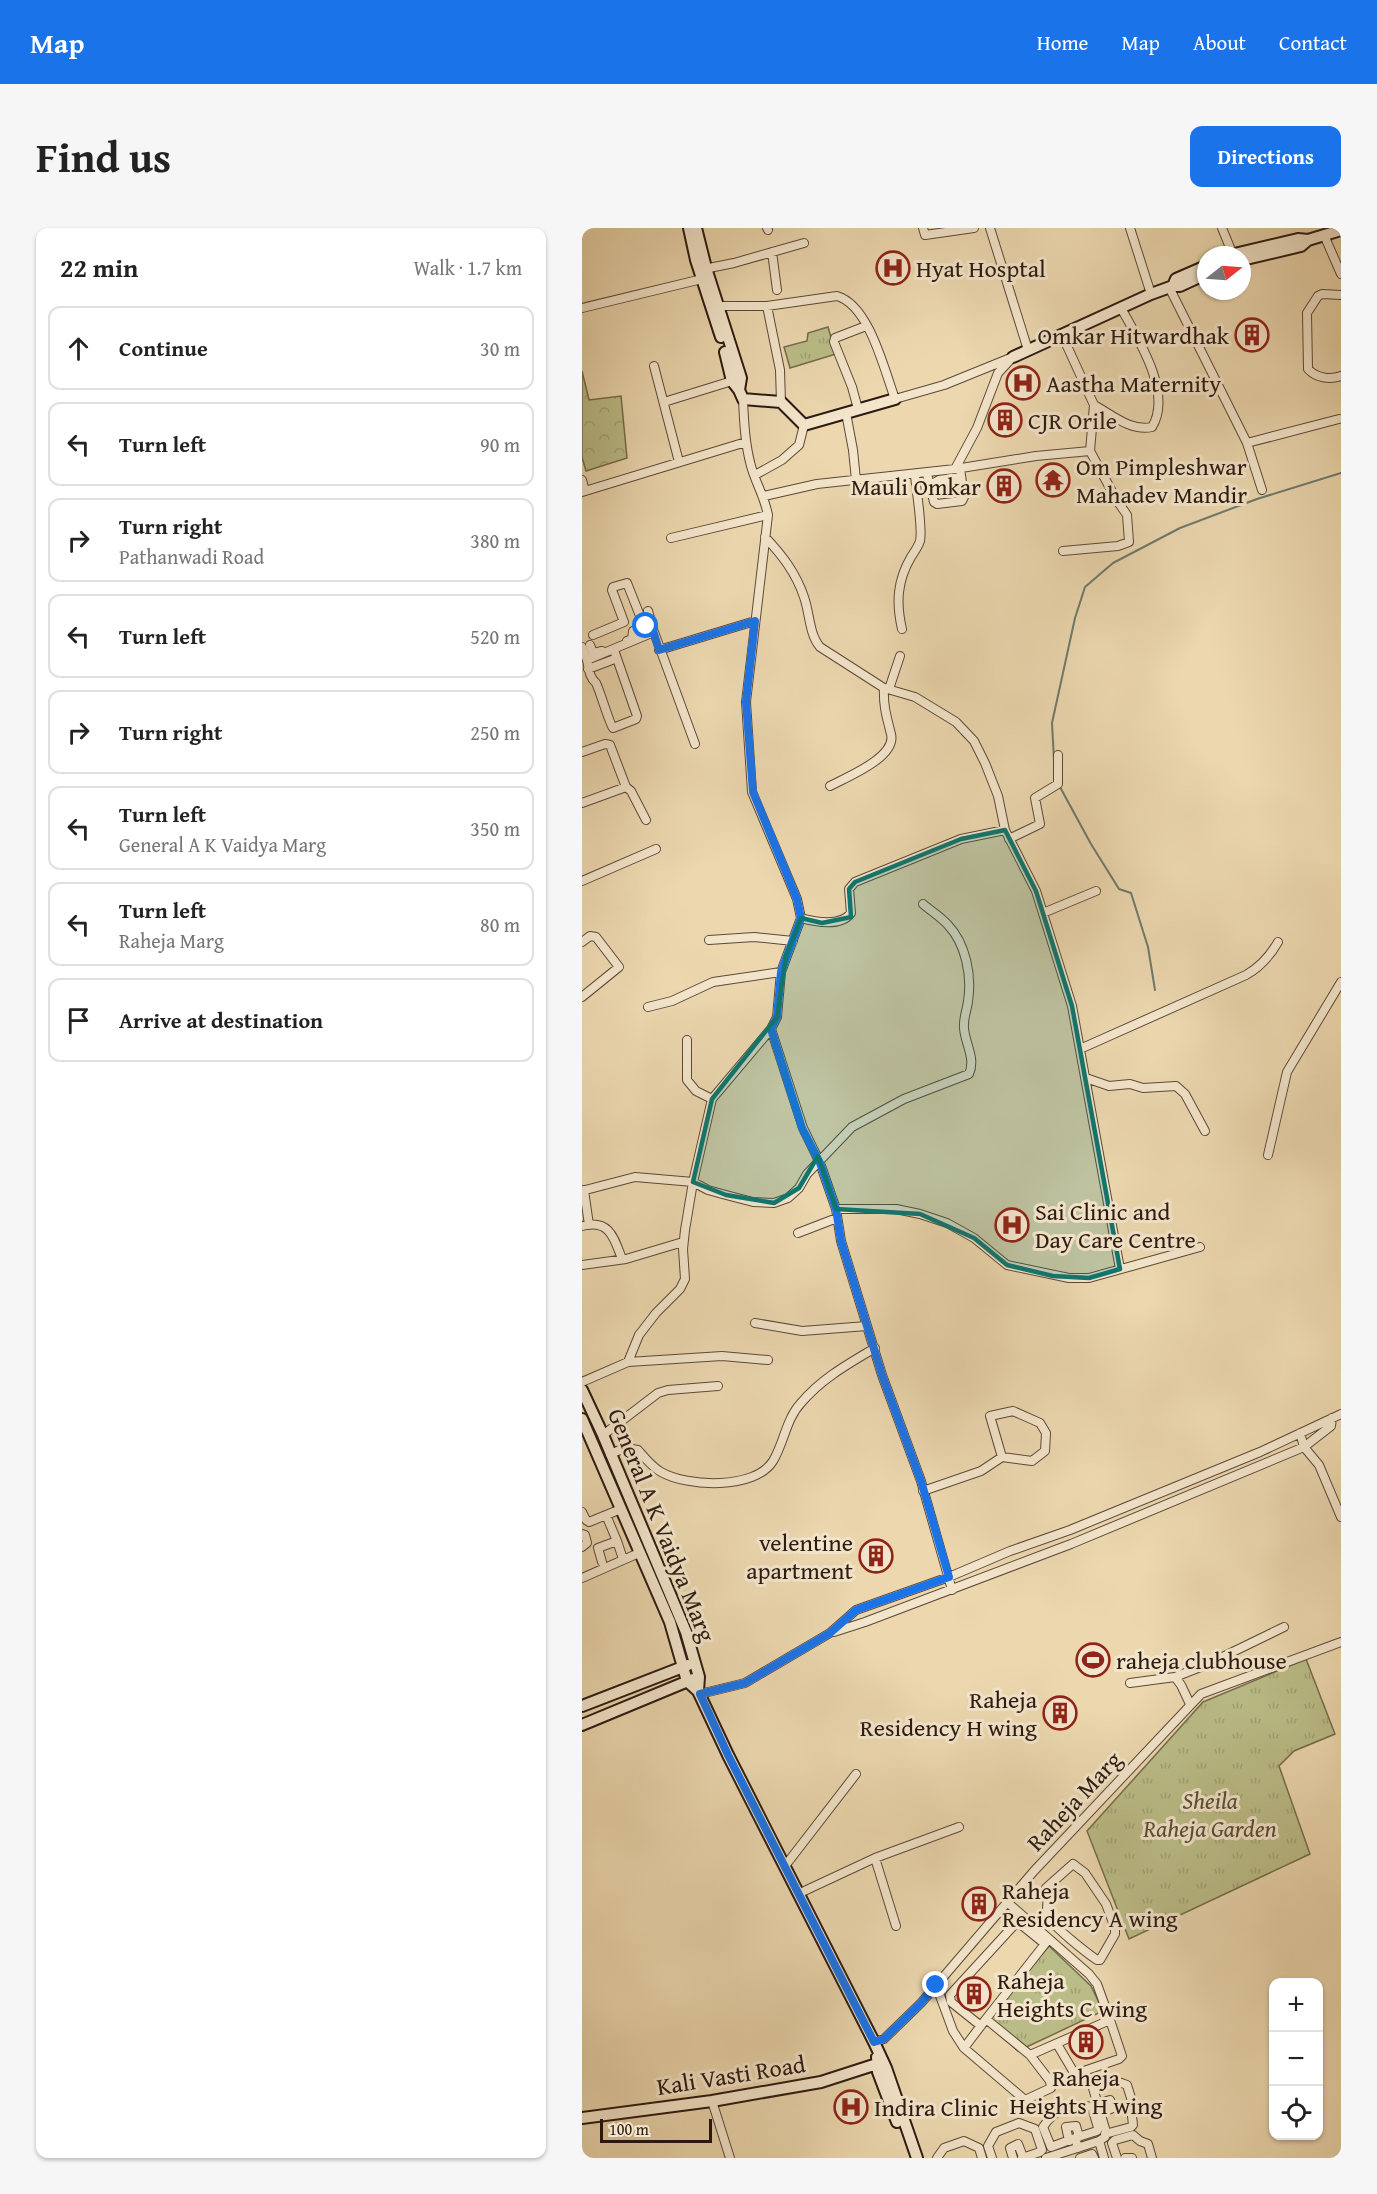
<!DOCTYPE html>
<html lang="en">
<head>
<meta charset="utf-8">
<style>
	:root { --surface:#fff; --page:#f6f6f6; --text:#222; --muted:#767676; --line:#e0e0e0; --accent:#1a73e8 }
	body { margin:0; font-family:"Gentium Book Plus",serif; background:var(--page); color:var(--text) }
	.controls { position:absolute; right:18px; bottom:18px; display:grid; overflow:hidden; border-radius:12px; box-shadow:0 2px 4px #0004 }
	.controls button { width:54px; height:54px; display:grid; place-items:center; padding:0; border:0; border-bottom:2px solid var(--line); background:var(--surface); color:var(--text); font:30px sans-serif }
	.compass { position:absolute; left:615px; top:18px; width:54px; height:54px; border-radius:50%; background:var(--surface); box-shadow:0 2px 4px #0004; rotate:73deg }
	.scale { position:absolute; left:18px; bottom:15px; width:112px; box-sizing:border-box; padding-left:6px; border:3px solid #2c1a11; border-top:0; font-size:16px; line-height:21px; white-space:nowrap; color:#2c1a11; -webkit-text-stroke:4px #f3e5cb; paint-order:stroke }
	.stop { position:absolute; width:18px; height:18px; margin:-14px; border:4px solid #1a73e8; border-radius:50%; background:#fff }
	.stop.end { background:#1a73e8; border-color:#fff; box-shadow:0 2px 6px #0008 }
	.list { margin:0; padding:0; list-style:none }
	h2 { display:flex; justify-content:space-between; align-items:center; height:78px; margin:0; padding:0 24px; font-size:26px }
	h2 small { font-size:20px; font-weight:400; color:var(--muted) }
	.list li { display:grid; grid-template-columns:39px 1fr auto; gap:18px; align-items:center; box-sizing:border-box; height:84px; margin:0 12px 12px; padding:0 12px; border:2px solid var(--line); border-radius:12px }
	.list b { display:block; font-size:22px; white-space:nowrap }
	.list p { margin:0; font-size:20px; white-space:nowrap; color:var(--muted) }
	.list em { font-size:20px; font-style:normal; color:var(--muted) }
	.icon { flex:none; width:33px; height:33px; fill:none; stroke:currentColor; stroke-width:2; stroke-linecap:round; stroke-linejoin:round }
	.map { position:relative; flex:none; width:759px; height:1930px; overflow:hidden; border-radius:12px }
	header { display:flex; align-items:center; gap:36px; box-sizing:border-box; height:84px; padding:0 30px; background:var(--accent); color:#fff }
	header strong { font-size:28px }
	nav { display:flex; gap:33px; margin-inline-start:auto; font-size:21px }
	.intro { display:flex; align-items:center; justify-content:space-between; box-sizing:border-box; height:144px; padding:0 36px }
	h1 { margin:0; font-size:42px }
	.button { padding:15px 27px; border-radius:12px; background:var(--accent); color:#fff; font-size:21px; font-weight:700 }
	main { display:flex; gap:36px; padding:0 36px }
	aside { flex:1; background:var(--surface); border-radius:12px; box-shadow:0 2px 4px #0004 }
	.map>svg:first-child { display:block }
</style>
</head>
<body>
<header>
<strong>Map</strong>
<nav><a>Home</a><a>Map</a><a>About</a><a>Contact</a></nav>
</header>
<div class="intro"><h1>Find us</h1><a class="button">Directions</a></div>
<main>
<aside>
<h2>22 min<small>Walk · 1.7 km</small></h2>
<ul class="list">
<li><svg class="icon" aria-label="ahead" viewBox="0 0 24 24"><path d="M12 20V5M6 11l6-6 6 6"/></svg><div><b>Continue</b></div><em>30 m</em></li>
<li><svg class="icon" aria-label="left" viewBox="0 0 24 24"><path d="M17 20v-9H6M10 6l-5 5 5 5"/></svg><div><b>Turn left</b></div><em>90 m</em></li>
<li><svg class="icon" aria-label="right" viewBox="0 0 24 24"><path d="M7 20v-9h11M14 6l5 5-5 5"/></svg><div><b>Turn right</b><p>Pathanwadi Road</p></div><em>380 m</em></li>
<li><svg class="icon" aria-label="left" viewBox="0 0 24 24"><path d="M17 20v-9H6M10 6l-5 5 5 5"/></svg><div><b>Turn left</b></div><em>520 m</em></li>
<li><svg class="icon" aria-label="right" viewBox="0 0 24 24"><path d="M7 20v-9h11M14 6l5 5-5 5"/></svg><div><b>Turn right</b></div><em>250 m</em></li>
<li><svg class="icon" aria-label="left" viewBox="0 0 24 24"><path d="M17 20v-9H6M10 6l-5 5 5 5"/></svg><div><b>Turn left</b><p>General A K Vaidya Marg</p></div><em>350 m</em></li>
<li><svg class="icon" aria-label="left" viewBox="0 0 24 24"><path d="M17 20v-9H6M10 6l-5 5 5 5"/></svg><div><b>Turn left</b><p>Raheja Marg</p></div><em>80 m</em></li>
<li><svg class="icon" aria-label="arrive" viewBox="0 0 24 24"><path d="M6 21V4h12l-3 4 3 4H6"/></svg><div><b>Arrive at destination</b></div></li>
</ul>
</aside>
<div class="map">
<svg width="759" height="1930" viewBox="0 0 759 1930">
	<defs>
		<pattern id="forest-crowns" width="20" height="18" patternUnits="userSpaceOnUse" patternTransform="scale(1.5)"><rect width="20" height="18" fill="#bbbd88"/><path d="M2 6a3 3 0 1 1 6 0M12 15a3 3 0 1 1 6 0" fill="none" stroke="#a1a274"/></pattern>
		<pattern id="park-tufts" width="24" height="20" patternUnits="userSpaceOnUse" patternTransform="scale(1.5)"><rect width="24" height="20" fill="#bbbd88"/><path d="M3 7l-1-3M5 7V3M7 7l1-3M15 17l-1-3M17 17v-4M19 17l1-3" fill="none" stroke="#a1a274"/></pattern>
	</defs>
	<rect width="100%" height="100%" fill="#ecd7af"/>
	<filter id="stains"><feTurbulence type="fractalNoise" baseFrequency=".00333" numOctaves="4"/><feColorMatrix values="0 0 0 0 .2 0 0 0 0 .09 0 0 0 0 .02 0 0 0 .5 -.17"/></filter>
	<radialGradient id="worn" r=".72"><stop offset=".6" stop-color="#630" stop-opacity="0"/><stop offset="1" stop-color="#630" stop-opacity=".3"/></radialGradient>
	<!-- forest -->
	<path fill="url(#forest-crowns)" stroke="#746c4c" stroke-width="1.5" d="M0,143L7,172L39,168L45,230L4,243L0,229Z"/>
	<!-- park -->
	<path fill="url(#park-tufts)" stroke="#746c4c" stroke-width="1.5" d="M246,99L254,126L208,140L202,119L225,113L226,105Z
		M724,1431L753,1506L712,1523L697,1538L728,1626L547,1711L505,1603L621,1474Z
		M467,1718L509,1758L521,1783L436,1823L404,1791Z"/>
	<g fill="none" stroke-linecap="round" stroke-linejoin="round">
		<!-- stream -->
		<path stroke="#6d7a6d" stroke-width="2" d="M473,551L470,495L493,390L503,359L531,335L598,300L675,271L759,245
			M478,559L509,616L537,661L549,665L566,719L573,762"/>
		<defs>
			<path id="street" d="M185,0L186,2
				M341,0L343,7L392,0
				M408,0L446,122
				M548,0L569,66
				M640,0L651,27
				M742,7L759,46
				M190,24L195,62
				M122,41L152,35L222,15
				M587,59L665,215L680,262
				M759,67L740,66L736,68L725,85L726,141C734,150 748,152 759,148
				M133,78H185L255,68C287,77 302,141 313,171L362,157L431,129
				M185,78L198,142L199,174
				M0,80L120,51
				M480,107L512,177L508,223L534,271L545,287L547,314L536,318L481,323
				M72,138L97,234
				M82,174L150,153
				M512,177C529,186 549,204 570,199C591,165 556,111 539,80
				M276,181L270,159L252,114L253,110L284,98
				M264,185L271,222L274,252
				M665,215L757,191
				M373,241L454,228L508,223
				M345,246L352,274L355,276L380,273L382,269L378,240
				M173,247L200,232L217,217L222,197
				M0,252L3,263
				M348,257L357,252L379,249
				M0,264L164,214
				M182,268L235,256L373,241L395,200L416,145L428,132
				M183,309C200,327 214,345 222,369C228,386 227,406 238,419L302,460L333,469L374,494L392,513L403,535L416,568L423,602L454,663L490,778L538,1041
				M89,310L186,287
				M66,383L71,400
				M320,401C314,375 315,353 329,329C333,323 336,319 338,313C341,301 334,261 333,247
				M11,407L42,394L30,362L31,359L45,355L62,398
				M45,413L50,411L51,403L69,396
				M8,417L11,425L20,423
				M0,419L5,432L72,404L113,516
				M77,422L173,393
				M5,432C7,441 7,449 14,455C18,463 28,497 31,500L54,491L55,488L32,422
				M6,441L30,432
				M307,461L318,428
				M0,524L23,516L28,517L44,559
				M248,558C265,549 315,529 309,506C305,490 301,478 302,460
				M0,575L44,559L49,563L64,592
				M427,611L458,596L453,570L476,556V527
				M0,653L74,621
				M461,685L514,663
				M219,690C233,694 259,699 269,685L267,661L273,654L379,611L423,602
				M127,712L172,709L211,713
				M0,714L8,708L14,709L37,739L0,769
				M66,779L90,773L131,754L199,744
				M189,801L221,900L238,935L254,981L259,1013L300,1147L339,1253L370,1362
				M105,812V852L114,863L130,871
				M498,821L664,747C678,739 688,728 696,714
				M504,850L527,858L548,856L561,860L594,858L603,866L623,903
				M686,927L705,844L759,754
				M2,962L7,997
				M0,963L53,949L111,954L126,962L144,967L171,974L192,975L206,970L217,960L225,946L270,899L322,871L387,846C394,830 383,816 382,800C381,791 385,782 386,773C390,748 384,716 366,697C359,689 349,683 341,676
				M254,981H314L338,986L365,995L392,1010L425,1037L487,1050H507L618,1019
				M0,998C28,991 32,1010 40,1031
				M216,1005L255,990
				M0,1037L44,1031L101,1014
				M173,1095L220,1103L285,1098
				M46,1134L57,1107L74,1085L98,1061L103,1051L101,1021L103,1002L111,954L130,871L189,801L195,789L199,744L219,690L215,671L170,564L164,474L186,287C182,267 174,256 169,238C163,216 162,194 161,171
				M0,1154L46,1134L140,1128L186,1132
				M718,1205L722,1219L737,1237L759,1289
				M21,1207L76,1165L86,1162L136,1158
				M28,1226L43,1220L56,1222C63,1230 70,1239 79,1244C105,1259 173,1262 191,1233C202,1215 204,1191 219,1175C239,1151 266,1136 293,1120
				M341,1263L399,1243L420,1229L408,1188L431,1183L458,1195L464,1205L463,1223L450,1233L420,1229
				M0,1284L4,1292L7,1294L39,1281
				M0,1306L3,1307L5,1315L0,1319
				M35,1313L41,1331
				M20,1334L16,1320L35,1313L24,1287
				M0,1350L57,1325
				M252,1404L283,1394L489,1316L722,1219L749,1198L750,1190
				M593,1449L626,1436L702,1399
				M548,1455L593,1449L599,1457L608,1476
				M118,1466L163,1455L248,1405L274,1382L367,1349L428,1323L488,1302L678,1224L759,1186
				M293,1630L314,1698
				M491,1636L503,1645L524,1676L533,1700V1706L518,1732H515C505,1725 470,1698 466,1688C463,1680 468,1671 464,1660Z
				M203,1638L274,1546
				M218,1665L293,1630L377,1599
				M354,1757L371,1803L382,1820L443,1872L469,1860L468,1853L448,1827
				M404,1791L466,1712
				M399,1798L369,1774L368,1767L434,1695H437L463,1716
				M292,1814L302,1811L339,1775L452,1643L619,1466L759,1414
				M475,1816L491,1843L496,1845L537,1831L540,1828L528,1792
				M382,1820L404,1791L448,1827L528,1792L515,1756L507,1746L425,1674
				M130,1873L148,1930
				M516,1876L528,1872L531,1880L518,1885
				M493,1910L515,1903L516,1900L510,1879C487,1875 473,1881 461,1899L469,1919L493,1910L496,1920
				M487,1913L484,1899L494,1898L497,1909
				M517,1913L523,1909L524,1904L511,1860C521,1850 533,1852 545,1857L553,1883L550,1888L551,1897L549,1899L523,1906
				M355,1930L362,1920L382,1913L397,1920L400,1930
				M410,1930L406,1918L414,1904L437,1895L453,1901L460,1922L458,1924L440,1930
				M431,1930L428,1920L436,1916L441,1929
				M464,1930L517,1913L522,1930
				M498,1930L510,1926L512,1930
				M535,1930L530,1915L533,1912L551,1907L558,1913L566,1916L570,1930
				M543,1930H550"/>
			<path id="secondary" d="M107,0L114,32L139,109
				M114,0L124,40L159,150L157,162L161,171L199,174L222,197L313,171
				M648,27L716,11L726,12
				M660,32L719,18L726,12L759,2
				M591,58L594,51L624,38
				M143,124L150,153L157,162
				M431,129L569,66L591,58H598L624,46
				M0,1162L21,1207L104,1404L117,1449L116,1463
				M0,1191L88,1394L105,1453L116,1463L146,1527L292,1814L304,1840L335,1930
				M0,1478L106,1437
				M0,1497L111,1451
				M295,1829L296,1844L315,1894
				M0,1890L130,1873L239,1854L301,1834"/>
		</defs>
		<!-- street casing -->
		<use href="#street" stroke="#5c4938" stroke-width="10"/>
		<!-- secondary casing -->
		<use href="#secondary" stroke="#2c1a11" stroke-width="14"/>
		<!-- street -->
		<use href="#street" stroke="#f3e5cb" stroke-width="8"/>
		<!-- secondary -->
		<use href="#secondary" stroke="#f3e5cb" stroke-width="10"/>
	</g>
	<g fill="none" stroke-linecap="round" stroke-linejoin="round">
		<!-- route -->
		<path stroke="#1a73e8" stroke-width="8" d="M64,398L69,396L77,422L173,393L164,474L171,564L215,671L219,690L199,744L195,789L189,801L220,900L238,935L254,981L259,1013L300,1147L339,1253L367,1349L274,1382L248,1405L163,1455L118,1466L146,1527L292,1814L302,1811L339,1775L354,1757"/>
	</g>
	<!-- marked area -->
	<path fill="#0f766e" fill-opacity="0.2" stroke="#0f766e" stroke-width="4.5" stroke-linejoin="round" d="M423,602L454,663L490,778L538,1041L507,1050L471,1048L425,1037L392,1010L338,986L254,981L236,928L217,960L192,975L144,967L111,954L130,871L195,789L204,728L219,690L240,695L269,689L267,661L273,654L379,611Z"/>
	<!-- icons -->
	<defs>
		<symbol id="hospital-ring" viewBox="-11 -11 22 22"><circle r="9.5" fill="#f3e5cb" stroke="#8f2418" stroke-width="1.5"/><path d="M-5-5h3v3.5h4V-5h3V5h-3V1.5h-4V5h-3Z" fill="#8f2418"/></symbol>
		<symbol id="building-ring" viewBox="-11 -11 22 22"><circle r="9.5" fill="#f3e5cb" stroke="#8f2418" stroke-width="1.5"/><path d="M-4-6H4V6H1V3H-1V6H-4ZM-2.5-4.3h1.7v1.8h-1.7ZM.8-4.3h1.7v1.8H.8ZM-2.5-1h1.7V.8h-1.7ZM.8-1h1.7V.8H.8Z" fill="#8f2418"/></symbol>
		<symbol id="temple-ring" viewBox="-11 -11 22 22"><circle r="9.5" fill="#f3e5cb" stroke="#8f2418" stroke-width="1.5"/><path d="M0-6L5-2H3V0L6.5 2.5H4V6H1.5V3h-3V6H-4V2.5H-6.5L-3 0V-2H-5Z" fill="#8f2418"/></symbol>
		<symbol id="stadium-ring" viewBox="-11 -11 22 22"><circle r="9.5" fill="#f3e5cb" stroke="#8f2418" stroke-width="1.5"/><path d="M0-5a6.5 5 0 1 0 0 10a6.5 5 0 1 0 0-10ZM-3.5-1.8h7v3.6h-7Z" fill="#8f2418"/></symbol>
	</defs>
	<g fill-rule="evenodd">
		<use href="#hospital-ring" x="292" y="21" width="38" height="38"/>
		<use href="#building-ring" x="651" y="88" width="38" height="38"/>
		<use href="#hospital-ring" x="422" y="136" width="38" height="38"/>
		<use href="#building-ring" x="404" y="173" width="38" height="38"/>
		<use href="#temple-ring" x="452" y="233" width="38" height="38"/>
		<use href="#building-ring" x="403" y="239" width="38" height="38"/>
		<use href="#hospital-ring" x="411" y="978" width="38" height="38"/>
		<use href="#building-ring" x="275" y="1309" width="38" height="38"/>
		<use href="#stadium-ring" x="492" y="1413" width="38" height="38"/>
		<use href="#building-ring" x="459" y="1466" width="38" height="38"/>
		<use href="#building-ring" x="378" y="1657" width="38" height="38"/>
		<use href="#building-ring" x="373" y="1747" width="38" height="38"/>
		<use href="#building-ring" x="485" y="1795" width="38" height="38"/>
		<use href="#hospital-ring" x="250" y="1860" width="38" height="38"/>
	</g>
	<g text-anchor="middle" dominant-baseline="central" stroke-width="6" stroke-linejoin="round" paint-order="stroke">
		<!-- poi labels -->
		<g font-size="24" fill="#2c1a11" stroke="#f3e5cb" text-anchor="start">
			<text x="334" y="40">Hyat Hosptal</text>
			<text x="647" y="107" text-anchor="end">Omkar Hitwardhak</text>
			<text x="464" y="155">Aastha Maternity</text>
			<text x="446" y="192">CJR Orile</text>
			<text x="494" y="238">Om Pimpleshwar<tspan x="494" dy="28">Mahadev Mandir</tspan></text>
			<text x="399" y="258" text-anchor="end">Mauli Omkar</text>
			<text x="453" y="983">Sai Clinic and<tspan x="453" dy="28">Day Care Centre</tspan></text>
			<text x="271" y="1314" text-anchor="end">velentine<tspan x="271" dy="28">apartment</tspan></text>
			<text x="534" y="1432">raheja clubhouse</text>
			<text x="455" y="1471" text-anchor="end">Raheja<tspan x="455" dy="28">Residency H wing</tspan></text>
			<text x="420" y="1662">Raheja<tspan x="420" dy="28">Residency A wing</tspan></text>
			<text x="415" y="1752">Raheja<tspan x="415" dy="28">Heights C wing</tspan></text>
			<text x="504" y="1849" text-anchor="middle">Raheja<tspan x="504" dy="28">Heights H wing</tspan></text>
			<text x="292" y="1879">Indira Clinic</text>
		</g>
		<!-- street labels -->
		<g font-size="24" fill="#2c1a11" stroke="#f3e5cb">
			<text transform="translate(80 1297) rotate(68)">General A K Vaidya Marg</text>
			<text transform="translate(492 1573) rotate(-47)">Raheja Marg</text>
			<text transform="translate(149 1847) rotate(-9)">Kali Vasti Road</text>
		</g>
		<!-- park labels -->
		<g font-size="24" font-style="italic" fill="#574b35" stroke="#f3e5cb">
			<text x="628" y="1572">Sheila<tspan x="628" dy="28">Raheja Garden</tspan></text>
		</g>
	</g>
	<rect width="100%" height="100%" filter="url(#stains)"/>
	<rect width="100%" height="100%" fill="url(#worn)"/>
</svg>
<div class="controls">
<button>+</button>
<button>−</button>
<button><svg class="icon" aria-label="locate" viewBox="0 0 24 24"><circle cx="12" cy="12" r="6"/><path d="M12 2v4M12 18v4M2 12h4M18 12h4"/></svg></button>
</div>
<svg class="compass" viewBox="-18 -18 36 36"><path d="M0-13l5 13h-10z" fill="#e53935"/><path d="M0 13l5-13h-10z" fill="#767676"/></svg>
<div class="scale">100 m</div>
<div class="stop" style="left:64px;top:398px"></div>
<div class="stop end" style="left:354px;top:1757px"></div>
</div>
</main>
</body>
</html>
